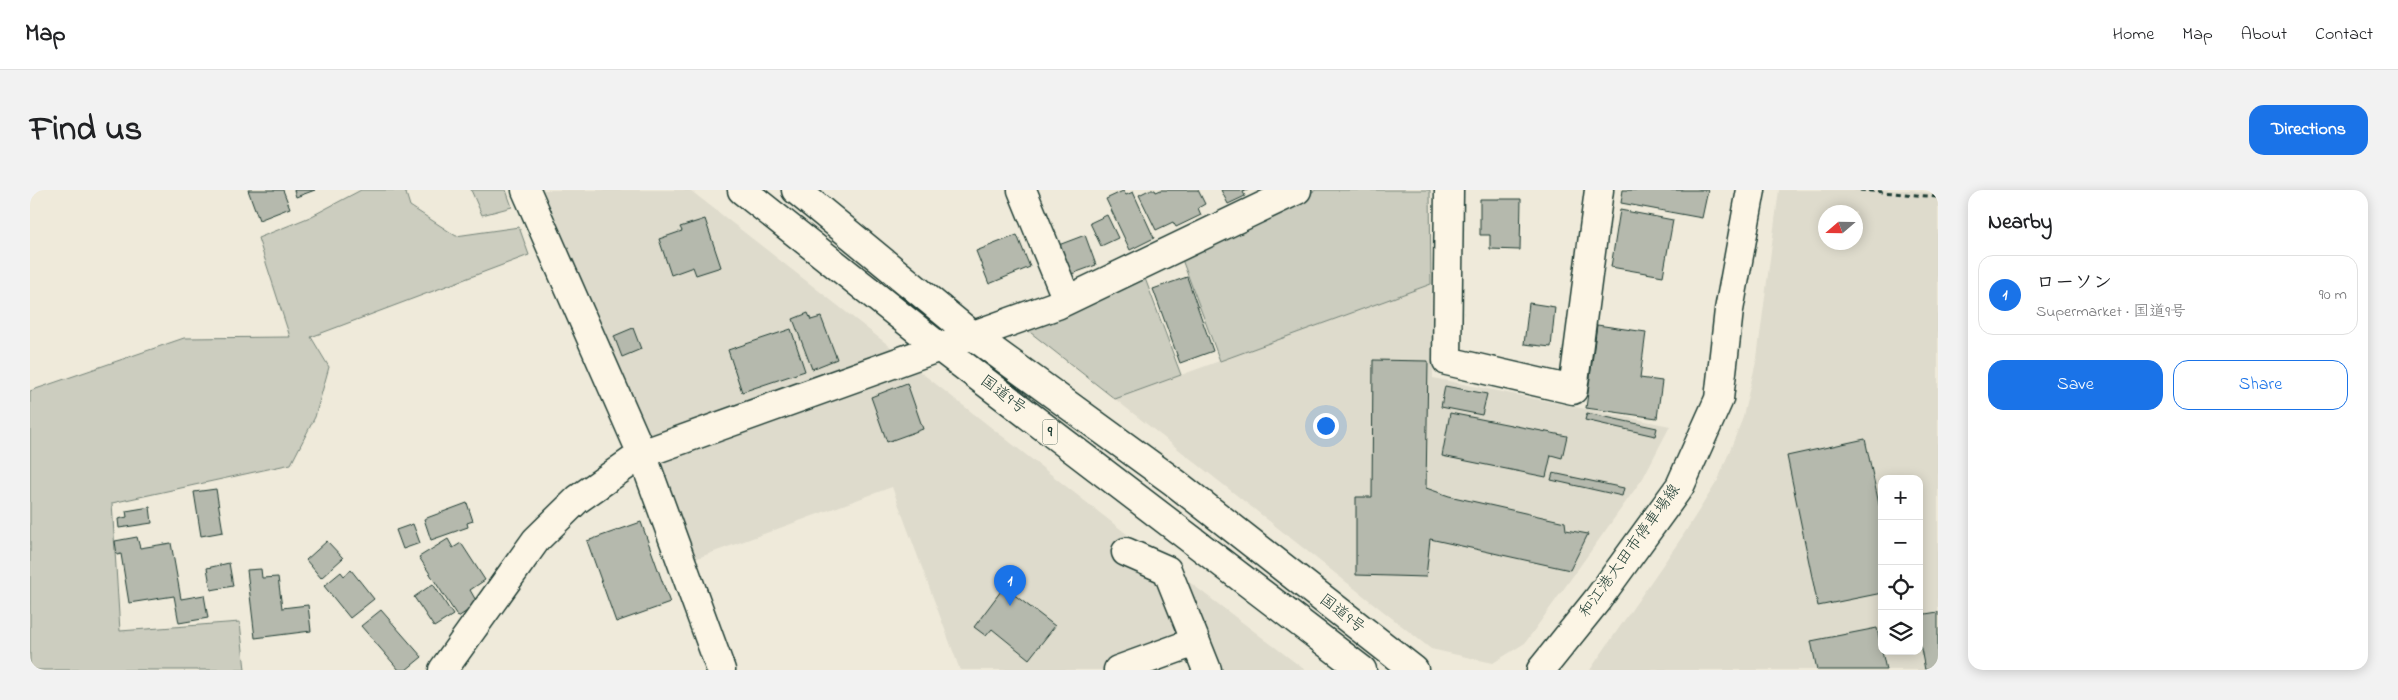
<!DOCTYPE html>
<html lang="en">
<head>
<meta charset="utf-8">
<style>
	:root { --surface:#fff; --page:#f2f2f2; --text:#202124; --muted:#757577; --line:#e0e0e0; --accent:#1a73e8 }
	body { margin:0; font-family:"Indie Flower","Klee One",sans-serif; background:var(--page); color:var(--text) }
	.controls { position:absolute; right:15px; bottom:15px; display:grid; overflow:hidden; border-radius:10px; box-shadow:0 2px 12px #0003 }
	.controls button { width:45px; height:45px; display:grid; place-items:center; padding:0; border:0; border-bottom:1px solid var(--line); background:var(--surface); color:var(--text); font:25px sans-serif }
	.compass { position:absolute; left:1788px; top:15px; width:45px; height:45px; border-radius:50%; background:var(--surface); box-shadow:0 2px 12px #0003; rotate:250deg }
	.you { position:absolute; left:1295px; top:235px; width:18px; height:18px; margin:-12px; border:4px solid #fff; border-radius:50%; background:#1a73e8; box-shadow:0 0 0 8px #1a73e833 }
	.badge { display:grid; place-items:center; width:32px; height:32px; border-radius:50%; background:var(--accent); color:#fff; font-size:16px; font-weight:700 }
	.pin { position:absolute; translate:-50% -41px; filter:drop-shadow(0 1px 2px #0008) }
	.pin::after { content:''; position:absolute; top:26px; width:18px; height:15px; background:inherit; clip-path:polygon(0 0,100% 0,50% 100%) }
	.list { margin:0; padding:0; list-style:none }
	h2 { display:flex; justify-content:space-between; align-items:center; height:65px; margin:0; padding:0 20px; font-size:21px }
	h2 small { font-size:16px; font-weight:400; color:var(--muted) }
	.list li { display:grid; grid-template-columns:32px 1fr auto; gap:15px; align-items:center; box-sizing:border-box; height:80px; margin:0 10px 10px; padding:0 10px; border:1px solid var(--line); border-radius:15px }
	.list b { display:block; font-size:19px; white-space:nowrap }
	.list p { margin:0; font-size:16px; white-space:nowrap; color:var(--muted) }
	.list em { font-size:16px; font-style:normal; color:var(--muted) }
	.actions { display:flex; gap:10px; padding:15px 20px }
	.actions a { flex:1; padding:11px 0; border:1px solid var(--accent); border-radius:15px; text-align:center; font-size:18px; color:var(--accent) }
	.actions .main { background:var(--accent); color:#fff }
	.icon { flex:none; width:28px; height:28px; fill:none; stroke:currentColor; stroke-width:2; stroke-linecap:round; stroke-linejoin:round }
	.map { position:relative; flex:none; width:1908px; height:480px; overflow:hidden; border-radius:15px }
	header { display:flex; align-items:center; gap:30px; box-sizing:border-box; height:70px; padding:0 25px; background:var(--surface); border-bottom:1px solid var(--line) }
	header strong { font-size:24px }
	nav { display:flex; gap:28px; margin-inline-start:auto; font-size:18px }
	.intro { display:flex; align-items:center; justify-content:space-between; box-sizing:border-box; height:120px; padding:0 30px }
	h1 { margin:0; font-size:35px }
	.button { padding:12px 22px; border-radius:15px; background:var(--accent); color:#fff; font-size:18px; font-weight:700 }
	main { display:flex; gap:30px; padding:0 30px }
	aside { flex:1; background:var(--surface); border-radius:15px; box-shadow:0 2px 12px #0003 }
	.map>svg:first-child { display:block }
</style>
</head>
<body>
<header>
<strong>Map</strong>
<nav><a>Home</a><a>Map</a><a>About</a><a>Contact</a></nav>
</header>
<div class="intro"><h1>Find us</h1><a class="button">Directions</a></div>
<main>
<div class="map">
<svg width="1908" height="480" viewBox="0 0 1908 480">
	<rect width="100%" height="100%" fill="#efeada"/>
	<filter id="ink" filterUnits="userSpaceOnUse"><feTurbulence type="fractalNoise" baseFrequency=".02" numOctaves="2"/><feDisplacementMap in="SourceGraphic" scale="10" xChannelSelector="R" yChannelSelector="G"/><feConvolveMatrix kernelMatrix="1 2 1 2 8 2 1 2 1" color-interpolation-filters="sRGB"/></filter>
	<g filter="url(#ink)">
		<!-- built -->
		<path fill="#dedbcc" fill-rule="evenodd" d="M513,0H660L862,158L858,165L626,250L612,238Z
			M1749,0H1881L1908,4V480H1560L1652,347L1688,290L1712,230L1727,168ZM1796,22H1826V52H1796ZM1852,289H1889V461H1852Z
			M1401,94L1403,188L1640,236L1613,288L1495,453L1463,473L1401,459L1085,209Z
			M879,173L1126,367L1156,450L1073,480H930L862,297L662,370L627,274L632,264Z
			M1146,382L1275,480H1183Z"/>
		<!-- green -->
		<path fill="#cccdbf" stroke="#76857a" d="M331,0H375L380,16L426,46L489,37L499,65L281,147L299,177L285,227L261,274L82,313L90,441L210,432L215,480H0V201L154,148L260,147L228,48L280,27Z
			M441,0H476L482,17L452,25Z
			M1286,0H1400L1401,94L1190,171L1151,67Z
			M1113,83L1151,185L1085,209L996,139Z"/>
		<!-- building -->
		<path fill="#b5b9ad" stroke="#1f3d34" d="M218,0H253L260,18L229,30Z
			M264,0H285L266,7Z
			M1119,0H1125L1126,2L1131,0H1168L1175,14L1168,18L1171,25L1146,37L1143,32L1126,40L1109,5Z
			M1191,0H1218L1213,2L1215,6L1198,14Z
			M1593,0H1678L1672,28L1591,13Z
			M1093,1L1096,5L1103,2L1124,48L1100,60L1076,9Z
			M1450,9H1491L1490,60L1460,59V45H1450Z
			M1590,20L1643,30L1633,86L1581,77Z
			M1077,25L1088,48L1071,56L1060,33Z
			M675,29L691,77L666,85L663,77L641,85L629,49L652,41L650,37Z
			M987,45L1000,77L959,94L946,61Z
			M1055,45L1066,75L1036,86L1026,56Z
			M1157,87L1183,161L1150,173L1123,99Z
			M1499,113L1525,117L1521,157L1494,154Z
			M778,123L781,130L791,127L807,169L782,179L763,129Z
			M1567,135L1616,142L1610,188L1632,191L1627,228L1556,218Z
			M603,138L611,159L592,167L584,146Z
			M761,139L775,181L712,202L698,160Z
			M1343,170L1398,171L1396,298L1419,306L1535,332L1536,340L1558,344L1540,380L1400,349L1396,387L1326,385V307H1342Z
			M877,193L893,239L857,252L841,207Z
			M1415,196L1457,204L1452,225L1411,217Z
			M1420,223L1537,246L1532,268L1521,265L1516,287L1412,266Z
			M1557,223L1627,238L1625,246L1555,230Z
			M1835,249L1852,328V403L1788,416L1757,266Z
			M1523,283L1594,298L1592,306L1521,290Z
			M186,299L193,342L171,346L164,302Z
			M437,313L443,331L437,333L438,337L401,350L394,329Z
			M120,317L122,333L89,338L88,329L97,327L96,321Z
			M611,332L640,413L586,432L557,351Z
			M383,334L390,353L373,359L366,340Z
			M107,347L110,358L141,353L151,409L174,405L178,428L149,433L144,406L99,413L91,364L87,365L85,351Z
			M418,349L423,358L431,353L455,390L440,400L448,414L428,427L389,367Z
			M297,351L313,368L291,388L276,370Z
			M199,373L203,396L181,400L177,378Z
			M231,379L232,388L248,387L252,418L278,415L281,441L225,448L217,380Z
			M321,380L344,409L320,428L294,396L311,382L314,386Z
			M403,394L423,425L404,437L384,407Z
			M974,397L1025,436L999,469L962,439L956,446L944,437Z
			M351,420L392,467L376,480H369L331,436Z
			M1908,422V480H1895L1889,448V425Z
			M1847,438L1856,480H1787L1781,451Z"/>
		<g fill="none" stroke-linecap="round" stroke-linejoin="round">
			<defs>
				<path id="minor" d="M496,0L612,264L691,480
					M992,0L1037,110
					M1419,0L1417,171L1543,200L1569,0
					M1096,362L1137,380L1177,480
					M413,480L506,350L548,309L612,264L1027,115L1267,0
					M1088,480L1165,452"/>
				<path id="major" d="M1511,480L1568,409L1650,296L1689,209L1699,120L1721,0"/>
				<path id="highway" d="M712,0L908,156L1332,480
					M766,0L942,145L1144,292L1384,480"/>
			</defs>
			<!-- minor casing -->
			<use href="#minor" stroke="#1f3d34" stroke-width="31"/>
			<!-- major casing -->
			<use href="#major" stroke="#1f3d34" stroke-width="31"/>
			<!-- highway casing -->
			<use href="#highway" stroke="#1f3d34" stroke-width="31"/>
			<!-- path -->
			<path stroke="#1f3d34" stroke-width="3" stroke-dasharray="5 4" stroke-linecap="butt" d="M1830,0L1908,7"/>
			<!-- minor -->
			<use href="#minor" stroke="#fcf5e5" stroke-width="28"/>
			<!-- major -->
			<use href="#major" stroke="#fcf5e5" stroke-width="28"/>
			<!-- highway -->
			<use href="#highway" stroke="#fcf5e5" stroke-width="28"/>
		</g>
	</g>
	<g text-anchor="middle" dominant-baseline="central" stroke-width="4" stroke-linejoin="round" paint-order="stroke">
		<!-- shield labels -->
		<rect fill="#fcf5e5" stroke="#617469" stroke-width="1" x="1012.5" y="229.5" width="15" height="25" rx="4"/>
		<g font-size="15" font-weight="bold" fill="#1f3d34">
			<text x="1020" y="242">9</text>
		</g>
		<!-- street labels -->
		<g font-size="16" fill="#1f3d34" stroke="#fcf5e5">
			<text transform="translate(973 205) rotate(37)">国道9号</text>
			<text transform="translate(1600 361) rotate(-54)">和江港大田市停車場線</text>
			<text transform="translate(1312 424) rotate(38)">国道9号</text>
		</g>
	</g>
</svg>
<div class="controls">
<button>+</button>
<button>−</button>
<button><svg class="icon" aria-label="locate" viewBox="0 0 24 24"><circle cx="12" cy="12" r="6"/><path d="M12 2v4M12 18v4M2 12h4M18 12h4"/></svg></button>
<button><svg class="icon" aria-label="layers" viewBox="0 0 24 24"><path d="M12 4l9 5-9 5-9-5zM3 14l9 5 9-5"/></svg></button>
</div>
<svg class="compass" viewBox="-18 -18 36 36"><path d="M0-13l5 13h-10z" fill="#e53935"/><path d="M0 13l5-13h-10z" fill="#757577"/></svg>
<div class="you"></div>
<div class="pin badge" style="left:980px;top:416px">1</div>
</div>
<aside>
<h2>Nearby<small></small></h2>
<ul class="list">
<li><span class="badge">1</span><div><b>ローソン</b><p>Supermarket · 国道9号</p></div><em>90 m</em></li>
</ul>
<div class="actions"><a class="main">Save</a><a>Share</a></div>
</aside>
</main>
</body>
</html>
